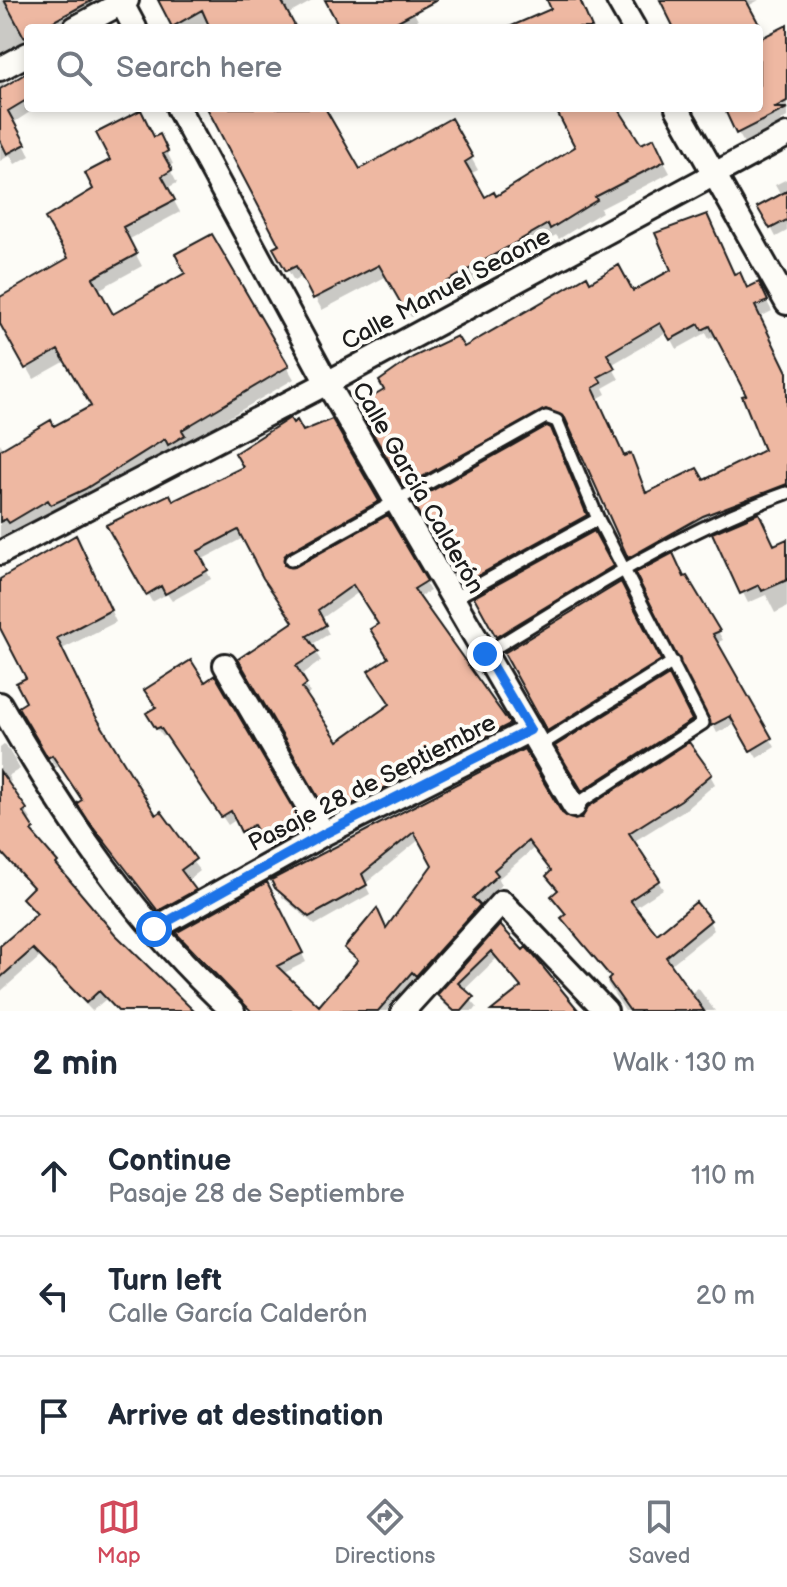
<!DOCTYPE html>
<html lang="en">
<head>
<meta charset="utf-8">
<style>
	:root { --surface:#fff; --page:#f6f6f7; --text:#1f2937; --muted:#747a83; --line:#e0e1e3; --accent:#d1495b }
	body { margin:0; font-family:"Balsamiq Sans",sans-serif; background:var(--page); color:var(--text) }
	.stop { position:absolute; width:24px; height:24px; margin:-18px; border:6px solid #1a73e8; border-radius:50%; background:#fff }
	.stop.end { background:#1a73e8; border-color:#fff; box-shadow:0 2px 8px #0008 }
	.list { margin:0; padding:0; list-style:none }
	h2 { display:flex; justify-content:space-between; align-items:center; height:104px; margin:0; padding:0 32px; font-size:34px }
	h2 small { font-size:26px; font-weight:400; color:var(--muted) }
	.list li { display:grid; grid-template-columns:52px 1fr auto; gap:24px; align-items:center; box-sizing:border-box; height:120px; padding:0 32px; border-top:2px solid var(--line) }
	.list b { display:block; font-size:30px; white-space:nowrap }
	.list p { margin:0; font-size:26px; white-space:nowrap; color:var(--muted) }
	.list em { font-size:26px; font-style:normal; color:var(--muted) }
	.icon { flex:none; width:44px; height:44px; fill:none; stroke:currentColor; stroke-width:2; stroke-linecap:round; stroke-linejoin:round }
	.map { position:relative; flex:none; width:787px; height:1011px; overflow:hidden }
	.search { position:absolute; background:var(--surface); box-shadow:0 4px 12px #0003; left:24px; right:24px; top:24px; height:88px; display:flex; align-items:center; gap:20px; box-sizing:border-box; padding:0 28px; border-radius:8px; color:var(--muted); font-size:30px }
	.sheet { height:464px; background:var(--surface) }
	nav { display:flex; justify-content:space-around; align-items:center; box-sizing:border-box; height:112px; border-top:2px solid var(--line); background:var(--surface); font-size:22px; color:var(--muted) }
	nav a { display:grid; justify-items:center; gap:4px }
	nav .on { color:var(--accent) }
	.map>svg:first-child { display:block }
</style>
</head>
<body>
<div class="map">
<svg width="787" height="1011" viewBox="0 0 787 1011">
	<rect width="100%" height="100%" fill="#fdfcf7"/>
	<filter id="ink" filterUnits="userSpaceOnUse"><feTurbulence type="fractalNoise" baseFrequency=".0125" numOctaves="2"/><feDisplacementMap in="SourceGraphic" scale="16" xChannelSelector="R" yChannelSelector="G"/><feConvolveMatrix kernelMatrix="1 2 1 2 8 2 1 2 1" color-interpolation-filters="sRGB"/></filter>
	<g filter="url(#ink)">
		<!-- shadow -->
		<path fill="#0003" fill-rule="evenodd" d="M0,0H91L98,11L67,28H28V52L0,69Z
			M165,0H314L287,15L294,28H212L209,21L197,28H175L161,2Z
			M328,0H407L420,24L413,28H343Z
			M670,0H759L748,6L765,38L787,31V117L780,121L783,126L745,145L724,108H759V28H679Z
			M28,72V108H36L13,123L30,156L15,164L10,155L0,161V83L6,84Z
			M210,108H324L359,171L450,120L478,170L470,174L484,200L495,198L578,147L557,108H617L640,147L659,152L670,173L600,209L602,212L559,239L556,235L411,317L387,276L322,310L303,276L294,281L276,249L281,246Z
			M536,108H553L540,115Z
			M154,139L165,148L173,164L168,166L177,183L167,188L180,212L128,240L142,266L98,290L113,317L188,274L211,237L294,379L187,442L190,448L176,455L173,450L92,501L60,516L56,511L17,534L15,530L0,537V443L4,450L94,407L66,361L34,379L0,320V300L71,258L96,190Z
			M787,179V231L776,237L760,207L781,196L775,185Z
			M734,276L747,290L758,285L772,311L760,317L787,375V496L709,526L635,567L567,423L548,419L411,496L359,407L589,284L633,294ZM668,332L677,349L706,333L709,339L718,335L749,396L767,451L703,483L647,494L630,456L624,458L597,399L606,394L603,388L619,379L611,365Z
			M331,422L382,510L291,561L289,568L295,570L387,518L430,591L418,598L513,734L336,823L241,660L295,623L245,537L201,560L211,579L172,601L167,594L152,602L109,526L173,504L245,467L302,433ZM359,592L381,625L391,659L392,705L338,744L306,696L310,693L300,676L321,661L311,645L329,634L321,619Z
			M555,439L591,525L468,592L415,502Z
			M594,533L616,576L502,645L477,598Z
			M714,534L787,550V607L775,613L766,595L748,603Z
			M82,548L116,622L62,649L96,721L156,818L200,871L187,881L200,902L166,921L97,831L84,801L60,765L56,768L21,708L29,703V679L0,628V582Z
			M687,578L723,640L716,643L775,747L757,758L736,723L717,733L713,725Z
			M620,584L664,668L553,738L506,653Z
			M214,678L308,838L274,857L261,832L248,839L237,819L228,825L166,734L163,737L153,723Z
			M668,678L693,726L586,795L558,747Z
			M5,744L20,769L8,776L11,781L7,784L31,819L27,822L36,841L113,936L191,1011H117L106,999L92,1011L40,957L0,992V949L38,916L25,898L34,889L0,852V748Z
			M524,751L560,815L575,822L710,775L715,784L686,809L633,842L663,889L634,908L657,937L709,921L714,930L669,966L690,994L698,988L715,1011H625L607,983L612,979L567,915L559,892L548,876L553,873L534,848L498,879L501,885L478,906L484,915L435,968L432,963L387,1011H255L178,934L272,893L306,962L282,974L318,1008L358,962L346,948L386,931L434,865L420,839L365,884L370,894L315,925L282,897L274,881Z
			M500,928L576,1011H506L522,988L497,958L463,991L477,1007L474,1011H452L444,1004L439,995Z"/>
		<!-- building -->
		<path fill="#eeb8a2" stroke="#1c1c1c" stroke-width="2" fill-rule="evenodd" d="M4,0H93L41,28H28V35L24,37Z
			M158,0H281L296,28H210L202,10L172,27Z
			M325,0H437L385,28H340Z
			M547,0H580L592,28H507L551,9Z
			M660,0H746L761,28H674Z
			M787,25V101L774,108H787L736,134L724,108H759V39Z
			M28,72V99L8,111L26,144L7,154L0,140V89Z
			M207,108H325L360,169L451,118L473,157L465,162L485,197L494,192L496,196L575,147L555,108H618L641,144L654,138L665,161L595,197L597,200L550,229L548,224L403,307L379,265L313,299L296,266L286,271L273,248L279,245Z
			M141,110L154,137L160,134L168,151L163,154L172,170L162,176L175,200L123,227L137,254L93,278L113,314L185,273L175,254L212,234L289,366L182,430L185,435L168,445L165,439L85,489L51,505L48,500L9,523L6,519L0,522V450L51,420L54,426L91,406L58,350L25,369L0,324V297L68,258L45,218L93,189L85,173L110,160L96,133Z
			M787,191V220L770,229L757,207Z
			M707,214L734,274L740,272L747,288L759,282L768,301L755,306L787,372V484L703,516L628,558L565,418L546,409L404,487L357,406L384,390L379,381L413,357L457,336L464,347L587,276L590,282L619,265L633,291L671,270L655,233ZM660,323L670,340L699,324L702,330L710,326L746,395L742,396L764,450L704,480L697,468L646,493L631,453L624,456L593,388L602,383L598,377L615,368L607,354Z
			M290,418L293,423L297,420L303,431L332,419L379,501L287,553L284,565L295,567L388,515L427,581L414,589L510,724L329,816L238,659L293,622L263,578L238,530L198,551L208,570L165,594L161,586L146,595L106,525L170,494L173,501L243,467L235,453ZM353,585L378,624L370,629L388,658L368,671L390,704L338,741L302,688L307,684L296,666L318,652L307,636L326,625L318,610Z
			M547,426L551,428L587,515L461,585L412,502Z
			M759,513L774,545L787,539V580L762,591L759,585L740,594L712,533Z
			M594,531L613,566L496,637L474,597Z
			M76,535L111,610L57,638L92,710L156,815L161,811L196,859L181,870L196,890L158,911L88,820L77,803L82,800L52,755L48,758L18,707L26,702L16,683L26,678L0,628V579Z
			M673,553L684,577L687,576L720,631L713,634L772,738L750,751L730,716L711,726L635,573Z
			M621,582L661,660L547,731L504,653Z
			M191,660L205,682L215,675L305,829L268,849L254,825L241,832L231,811L221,817L160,727L156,729L146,713L156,707L144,690Z
			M669,675L692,720L582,791L555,746Z
			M689,742L712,774L681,800L629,833L660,880L630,900L657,934L696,902L711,920L666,957L704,1011H630L608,980L611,977L561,918L566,914L551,896L558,890L546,876L551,871L528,841L494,870L498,875L473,898L480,905L416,976L412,972L378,1011H251L176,933L267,882L303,953L277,966L319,1006L358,960L344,948L377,908L386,928L432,865L414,832L362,874L367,885L309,917L275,888L271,880L524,749L562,813L575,820L582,818L588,807Z
			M0,771L27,809L23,812L34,829L31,831L58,862L56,864L115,934L194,1011H118L99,991L86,1003L33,949L0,978V946L37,914L22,898L33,887L0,851Z
			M500,925L523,950L526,947L534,956L579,1011H491L521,987L491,951L458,983L474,997L462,1011H454L437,995Z"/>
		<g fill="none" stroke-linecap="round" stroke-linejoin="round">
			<defs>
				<path id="lane" d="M291,560L546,417L557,421L598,519L703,723L574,806
					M453,599L598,519
					M485,654C582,594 679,531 787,493
					M539,746L673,662"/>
				<path id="street" d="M120,0L135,28
					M618,0L634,28
					M75,28L127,0
					M0,69L28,54
					M178,108L327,383L574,806
					M677,108L787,303
					M0,553L327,383L787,135
					M225,665L324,834
					M0,704C64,816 137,924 233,1011
					M154,929L324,834L530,730
					M403,1011L502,902L606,1011"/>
			</defs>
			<!-- lane casing -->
			<use href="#lane" stroke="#1c1c1c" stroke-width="17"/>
			<!-- street casing -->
			<use href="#street" stroke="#1c1c1c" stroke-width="28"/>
			<!-- lane -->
			<use href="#lane" stroke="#fdfcf7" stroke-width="11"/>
			<!-- street -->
			<use href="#street" stroke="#fdfcf7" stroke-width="22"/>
		</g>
	</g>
	<g fill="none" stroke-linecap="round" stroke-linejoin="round" filter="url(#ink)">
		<!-- route -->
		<path stroke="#1a73e8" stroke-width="10" d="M154,929L324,834L530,730L485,654"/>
	</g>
	<g text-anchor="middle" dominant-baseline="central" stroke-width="8" stroke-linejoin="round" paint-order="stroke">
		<!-- street labels -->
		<g font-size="24" fill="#1c1c1c" stroke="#fdfcf7">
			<text transform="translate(446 289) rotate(-28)">Calle Manuel Seaone</text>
			<text transform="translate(418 488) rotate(60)">Calle García Calderón</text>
			<text transform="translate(372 783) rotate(-27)">Pasaje 28 de Septiembre</text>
		</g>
	</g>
</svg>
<div class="stop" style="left:154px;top:929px"></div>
<div class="stop end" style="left:485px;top:654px"></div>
<div class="search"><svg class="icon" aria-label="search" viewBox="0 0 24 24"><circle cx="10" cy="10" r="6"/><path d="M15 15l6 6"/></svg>Search here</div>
</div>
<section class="sheet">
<h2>2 min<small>Walk · 130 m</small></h2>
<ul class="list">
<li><svg class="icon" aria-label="ahead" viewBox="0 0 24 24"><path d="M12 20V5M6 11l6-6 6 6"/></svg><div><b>Continue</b><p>Pasaje 28 de Septiembre</p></div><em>110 m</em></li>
<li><svg class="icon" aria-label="left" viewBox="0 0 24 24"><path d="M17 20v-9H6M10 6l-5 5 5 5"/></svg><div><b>Turn left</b><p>Calle García Calderón</p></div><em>20 m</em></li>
<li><svg class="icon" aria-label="arrive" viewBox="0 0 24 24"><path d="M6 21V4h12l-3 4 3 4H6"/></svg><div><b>Arrive at destination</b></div></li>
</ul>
</section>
<nav>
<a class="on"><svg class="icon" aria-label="map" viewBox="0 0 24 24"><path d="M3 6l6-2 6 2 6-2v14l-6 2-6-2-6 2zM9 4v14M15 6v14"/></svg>Map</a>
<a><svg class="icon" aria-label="directions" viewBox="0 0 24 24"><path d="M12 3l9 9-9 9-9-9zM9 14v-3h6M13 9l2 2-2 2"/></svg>Directions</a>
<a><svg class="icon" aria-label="saved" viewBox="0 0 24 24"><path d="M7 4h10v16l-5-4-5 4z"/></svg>Saved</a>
</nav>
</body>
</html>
